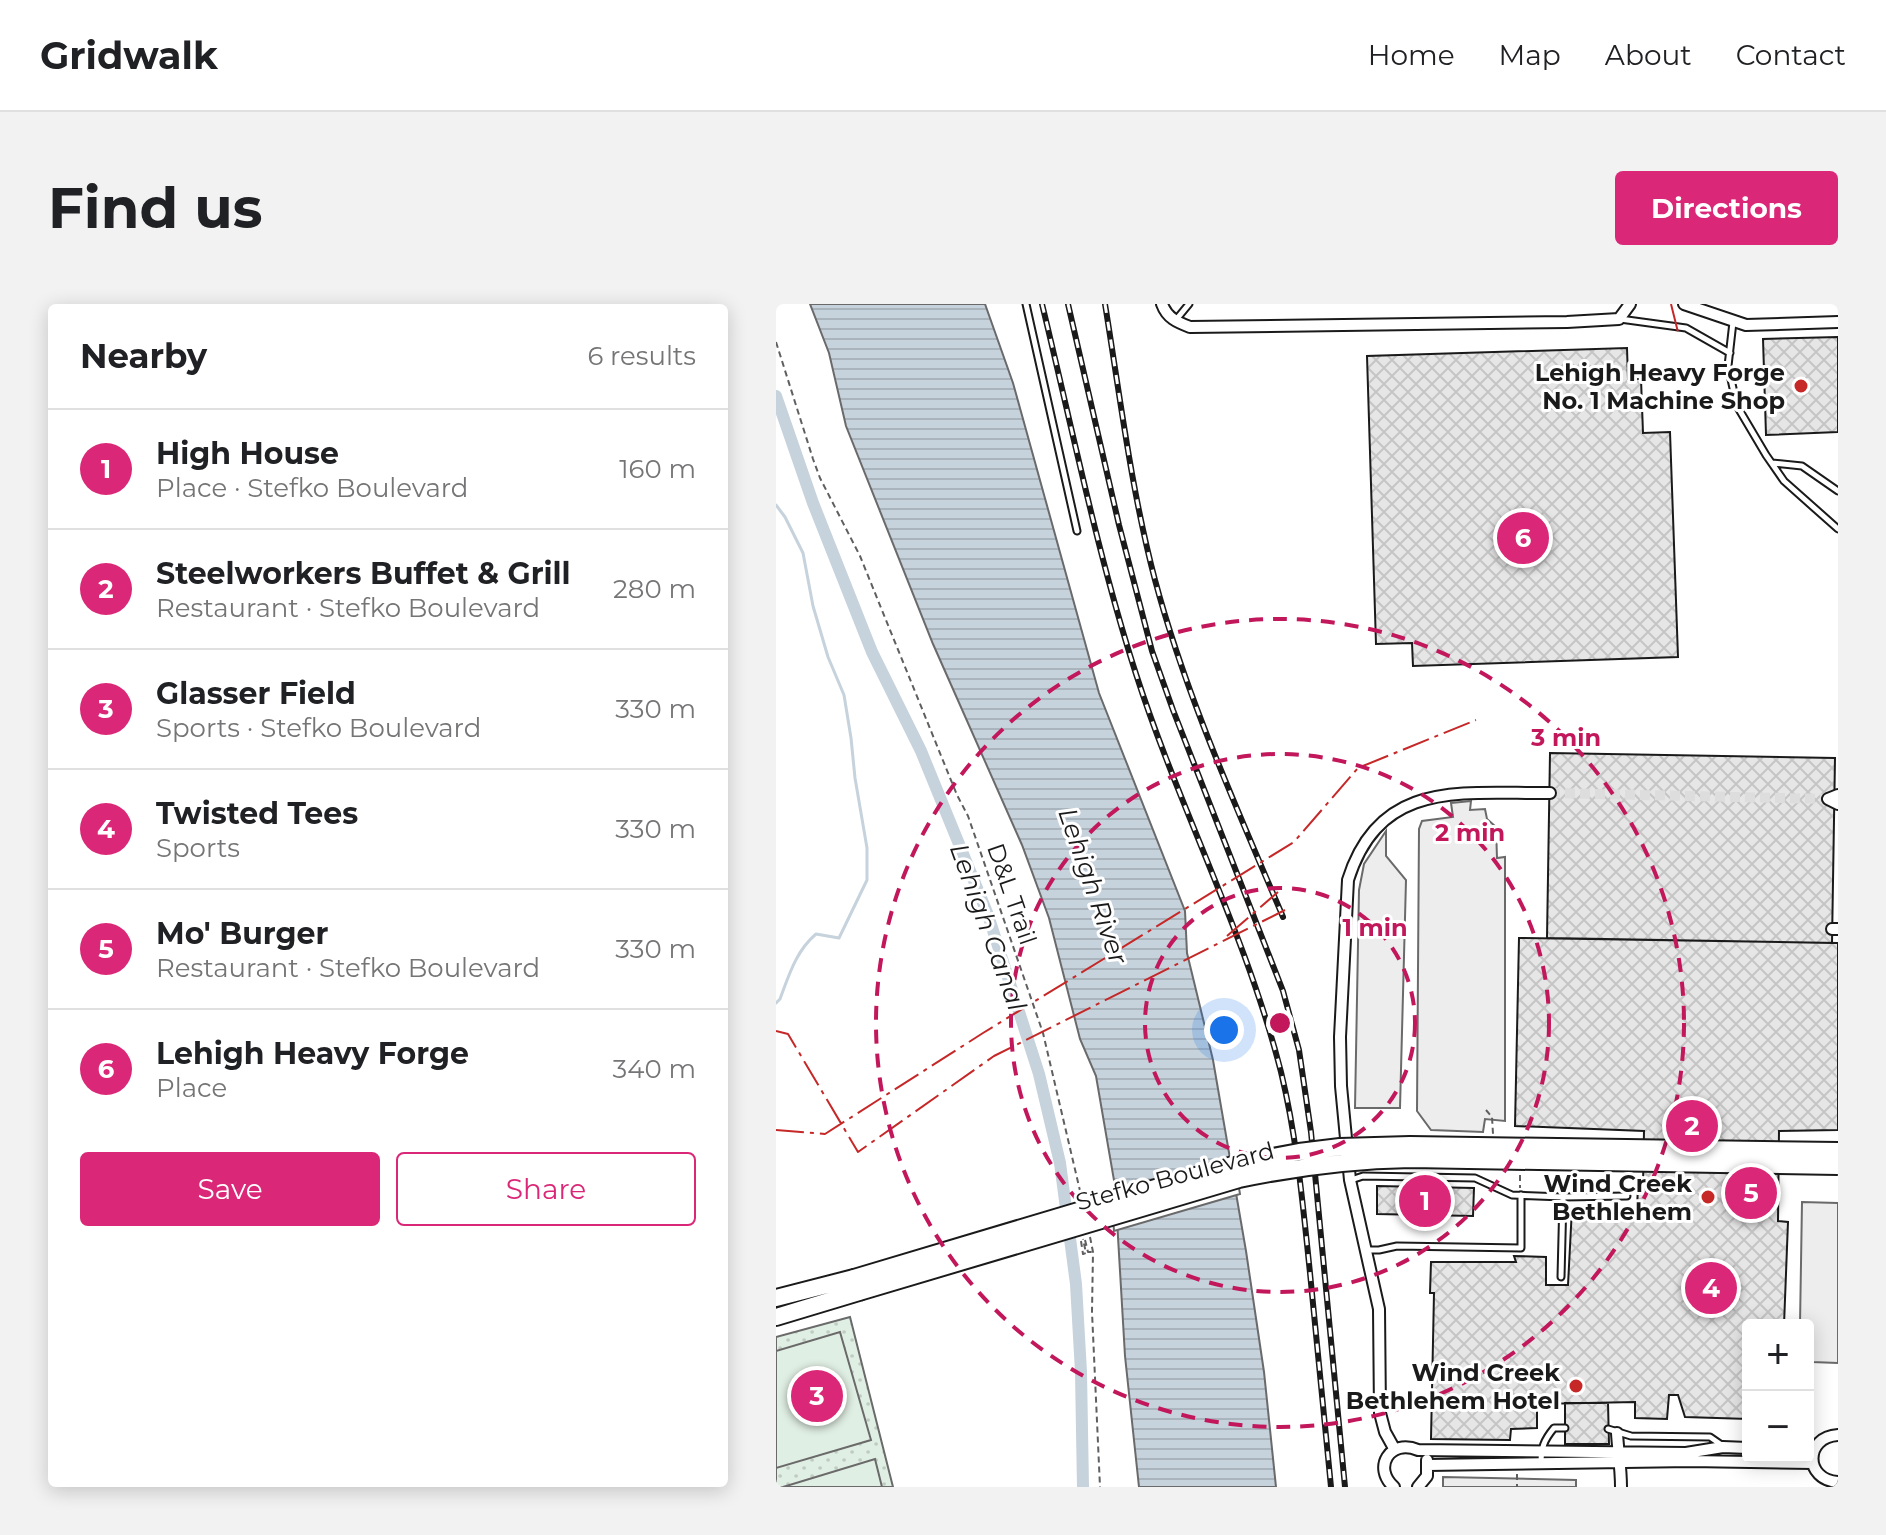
<!DOCTYPE html>
<html lang="en">
<head>
<meta charset="utf-8">
<style>
	:root { --surface:#fff; --page:#f2f2f2; --text:#202124; --muted:#757577; --line:#e0e0e0; --accent:#db2777 }
	body { margin:0; font-family:Montserrat,sans-serif; background:var(--page); color:var(--text) }
	.controls { position:absolute; right:24px; bottom:24px; display:grid; overflow:hidden; border-radius:8px; box-shadow:0 4px 20px #0003 }
	.controls button { width:72px; height:72px; display:grid; place-items:center; padding:0; border:0; border-bottom:2px solid var(--line); background:var(--surface); color:var(--text); font:40px sans-serif }
	.you { position:absolute; left:448px; top:726px; width:28px; height:28px; margin:-20px; border:6px solid #fff; border-radius:50%; background:#1a73e8; box-shadow:0 0 0 12px #1a73e833 }
	.badge { display:grid; place-items:center; width:52px; height:52px; border-radius:50%; background:var(--accent); color:#fff; font-size:26px; font-weight:700 }
	.pin { position:absolute; translate:-50% -50%; border:4px solid #fff; box-shadow:0 2px 8px #0006 }
	.list { margin:0; padding:0; list-style:none }
	h2 { display:flex; justify-content:space-between; align-items:center; height:104px; margin:0; padding:0 32px; font-size:34px }
	h2 small { font-size:26px; font-weight:400; color:var(--muted) }
	.list li { display:grid; grid-template-columns:52px 1fr auto; gap:24px; align-items:center; box-sizing:border-box; height:120px; padding:0 32px; border-top:2px solid var(--line) }
	.list b { display:block; font-size:30px; white-space:nowrap }
	.list p { margin:0; font-size:26px; white-space:nowrap; color:var(--muted) }
	.list em { font-size:26px; font-style:normal; color:var(--muted) }
	.actions { display:flex; gap:16px; padding:24px 32px }
	.actions a { flex:1; padding:18px 0; border:2px solid var(--accent); border-radius:8px; text-align:center; font-size:28px; color:var(--accent) }
	.actions .main { background:var(--accent); color:#fff }
	.map { position:relative; flex:none; width:1062px; height:1183px; overflow:hidden; border-radius:8px }
	header { display:flex; align-items:center; gap:48px; box-sizing:border-box; height:112px; padding:0 40px; background:var(--surface); border-bottom:2px solid var(--line) }
	header strong { font-size:38px }
	nav { display:flex; gap:44px; margin-inline-start:auto; font-size:28px }
	.intro { display:flex; align-items:center; justify-content:space-between; box-sizing:border-box; height:192px; padding:0 48px }
	h1 { margin:0; font-size:56px }
	.button { padding:20px 36px; border-radius:8px; background:var(--accent); color:#fff; font-size:28px; font-weight:700 }
	main { display:flex; gap:48px; padding:0 48px }
	aside { flex:1; background:var(--surface); border-radius:8px; box-shadow:0 4px 20px #0003 }
	.map>svg:first-child { display:block }
</style>
</head>
<body>
<header>
<strong>Gridwalk</strong>
<nav><a>Home</a><a>Map</a><a>About</a><a>Contact</a></nav>
</header>
<div class="intro"><h1>Find us</h1><a class="button">Directions</a></div>
<main>
<aside>
<h2>Nearby<small>6 results</small></h2>
<ul class="list">
<li><span class="badge">1</span><div><b>High House</b><p>Place · Stefko Boulevard</p></div><em>160 m</em></li>
<li><span class="badge">2</span><div><b>Steelworkers Buffet &amp; Grill</b><p>Restaurant · Stefko Boulevard</p></div><em>280 m</em></li>
<li><span class="badge">3</span><div><b>Glasser Field</b><p>Sports · Stefko Boulevard</p></div><em>330 m</em></li>
<li><span class="badge">4</span><div><b>Twisted Tees</b><p>Sports</p></div><em>330 m</em></li>
<li><span class="badge">5</span><div><b>Mo' Burger</b><p>Restaurant · Stefko Boulevard</p></div><em>330 m</em></li>
<li><span class="badge">6</span><div><b>Lehigh Heavy Forge</b><p>Place</p></div><em>340 m</em></li>
</ul>
<div class="actions"><a class="main">Save</a><a>Share</a></div>
</aside>
<div class="map">
<svg width="1062" height="1183" viewBox="0 0 1062 1183">
	<defs>
		<pattern id="grass-dots" width="8" height="8" patternUnits="userSpaceOnUse" patternTransform="scale(2)"><rect width="8" height="8" fill="#e0efe3"/><path d="M2 2h.1M6 6h.1" fill="none" stroke="#c0ccc2" stroke-width="1.8" stroke-linecap="round"/></pattern>
		<pattern id="water-rules" width="6" height="5" patternUnits="userSpaceOnUse" patternTransform="scale(2)"><rect width="6" height="5" fill="#c6d2dc"/><path d="M0 2.5h6" fill="none" stroke="#aab4bc"/></pattern>
		<pattern id="building-cross-hatch" width="8" height="8" patternUnits="userSpaceOnUse" patternTransform="scale(2)"><rect width="8" height="8" fill="#e6e6e6"/><path d="M0 0l8 8M0 8l8-8" fill="none" stroke="#c5c5c5"/></pattern>
	</defs>
	<rect width="100%" height="100%" fill="#fff"/>
	<!-- grass -->
	<path fill="url(#grass-dots)" stroke="#6a6a6a" stroke-width="2" d="M74,1013L117,1183H0V1033Z"/>
	<!-- garden -->
	<path fill="#e0efe3" stroke="#6a6a6a" stroke-width="2" d="M64,1028L95,1136L0,1164V1047Z
		M99,1155L106,1183H7Z"/>
	<!-- parking -->
	<path fill="#ededed" stroke="#6a6a6a" stroke-width="2" d="M695,497L694,506L709,505L711,515L720,523L721,554L729,553V817L709,815L707,828L655,826L641,807L643,525L646,517L677,513L675,499Z
		M610,527V552L630,576L624,804H579L583,586L588,560Z
		M1026,898L1062,899V1059L1036,1058L1032,1053V1021H1024Z
		M667,1173L800,1176V1183H667Z"/>
	<!-- water -->
	<path fill="url(#water-rules)" stroke="#6a6a6a" stroke-width="2" d="M34,0H209L237,79L323,389L409,607L411,649L437,756L470,947L488,1068L500,1183H363L349,1052L339,882L320,772L304,735L273,614L246,541L157,340L70,122L53,49Z"/>
	<!-- pier -->
	<path fill="#fff" stroke="#6a6a6a" stroke-width="2" d="M458,853L464,890L338,927L335,889Z"/>
	<g fill="none" stroke-linecap="round" stroke-linejoin="round">
		<!-- stream -->
		<path stroke="#c6d2dc" stroke-width="3" d="M0,201L9,213L27,249L37,302L52,353L68,391L75,434L79,474L91,544V576L63,634L40,630C20,647 13,671 4,695L0,699"/>
		<!-- canal -->
		<path stroke="#c6d2dc" stroke-width="12" d="M0,92L37,199L96,348L145,447L212,611L263,770L284,859L300,980L305,1068L307,1183"/>
	</g>
	<!-- building -->
	<path fill="url(#building-cross-hatch)" stroke="#1a1a1a" stroke-width="2" d="M1062,33V128L990,131L987,35Z
		M851,44L852,75H865L867,129L894,128L902,353L637,362L636,339L600,340L591,52Z
		M774,449L1059,454L1056,639L771,634Z
		M743,634L1062,639V826L1003,827L1002,917L1012,918L1008,1021H972V1115L909,1113L902,1091H893L891,1115L859,1114V1098L761,1100V1124L735,1125L734,1136L655,1135L658,989H654L655,958H740L738,952L770,953V981H792L796,904H861L862,882H867L868,827L739,822Z
		M601,882L698,884L697,912L601,910Z
		M789,1099H832L833,1140H789Z"/>
	<g fill="none" stroke-linecap="round" stroke-linejoin="round">
		<!-- minor-tunnel -->
		<path stroke="#ddd" stroke-width="10" stroke-dasharray="10 5" stroke-linecap="butt" d="M774,489L1052,495"/>
		<defs>
			<path id="service" d="M250,0L301,227
				M844,15L910,24L954,49
				M399,17L413,0
				M957,18L952,62L961,102L990,151L1008,177L1062,225
				M996,159L1026,162L1062,187
				M575,876L587,872L699,874L736,891L787,893L851,892
				M591,946H603L621,942L745,944V891
				M785,973L787,893
				M832,1125L855,1132L934,1133L947,1142
				M765,1159C765,1144 768,1136 778,1124H789"/>
			<path id="minor" d="M386,0C391,14 401,18 414,23L791,18L843,15L854,0
				M908,0L970,21L1062,18
				M1062,491L1052,495L1062,500
				M1056,625H1062
				M841,1129C842,1147 845,1164 845,1183
				M1062,1131C1028,1133 1028,1176 1062,1178
				M619,1146L609,1128L604,1109L603,1005L574,876L565,782L564,733L572,576C604,474 687,490 774,489
				M652,1161L915,1157L1037,1159
				M618,1183C596,1164 614,1134 642,1146L910,1149L947,1143L972,1144
				M642,1183L651,1172V1156"/>
			<path id="primary" d="M0,994L78,974
				M0,1013L83,988"/>
		</defs>
		<!-- service casing -->
		<use href="#service" stroke="#1a1a1a" stroke-width="9"/>
		<!-- minor casing -->
		<use href="#minor" stroke="#1a1a1a" stroke-width="14"/>
		<!-- primary casing -->
		<use href="#primary" stroke="#1a1a1a" stroke-width="20"/>
		<!-- path -->
		<path stroke="#5f5f5f" stroke-width="2" stroke-dasharray="6 4" stroke-linecap="butt" d="M0,38L37,155L44,174L84,252L181,491L192,512L267,729L305,891
			M710,806L716,813L717,830
			M744,871V884
			M314,933L317,948L316,1008L324,1183
			M309,936L312,948H317
			M305,937L307,950L310,949L307,935
			M741,1170V1183"/>
		<!-- service -->
		<use href="#service" stroke="#fff" stroke-width="5"/>
		<!-- minor -->
		<use href="#minor" stroke="#fff" stroke-width="10"/>
		<!-- primary -->
		<use href="#primary" stroke="#fff" stroke-width="16"/>
		<defs>
			<path id="rail" d="M266,0C296,123 321,249 360,370C403,504 470,630 505,768C521,834 527,902 534,969C541,1040 548,1112 555,1183
				M292,0L343,221L376,347L397,406L507,687L523,746L535,828L569,1183
				M329,0C344,92 355,185 379,276C410,392 460,502 507,613"/>
		</defs>
		<!-- rail casing -->
		<use href="#rail" stroke="#1a1a1a" stroke-width="6"/>
		<!-- rail -->
		<use href="#rail" stroke="#fff" stroke-width="3" stroke-dasharray="9" stroke-linecap="butt"/>
		<defs>
			<path id="primary-bridge" d="M78,974L460,860L523,848L564,843L634,841L1062,847
				M83,988L463,875C520,863 576,856 635,855L1062,862"/>
		</defs>
		<!-- primary-bridge casing -->
		<use href="#primary-bridge" stroke="#1a1a1a" stroke-width="20" stroke-linecap="butt"/>
		<!-- primary-bridge -->
		<use href="#primary-bridge" stroke="#fff" stroke-width="16"/>
		<!-- power -->
		<path stroke="#c62828" stroke-width="2" stroke-dasharray="28 6 4 6" stroke-linecap="butt" d="M895,0L902,28
			M451,632L502,588
			M0,727L12,730L82,848L218,752L509,606
			M0,826L49,830L207,729L518,538L582,464L700,416"/>
	</g>
	<!-- distance rings -->
	<g fill="none" stroke="#c2185b" stroke-width="4" stroke-dasharray="14 10">
		<circle cx="504" cy="719" r="135"/>
		<circle cx="504" cy="719" r="269"/>
		<circle cx="504" cy="719" r="404"/>
	</g>
	<!-- markers -->
	<g fill="#c62828" stroke="#fff" stroke-width="3">
		<circle cx="1025" cy="82" r="8"/>
		<circle cx="932" cy="893" r="8"/>
		<circle cx="800" cy="1082" r="8"/>
	</g>
	<g text-anchor="middle" dominant-baseline="central" stroke-width="6" stroke-linejoin="round" paint-order="stroke">
		<!-- poi labels -->
		<g font-size="24" font-weight="bold" fill="#1a1a1a" stroke="#fff" text-anchor="end">
			<text x="1009" y="68">Lehigh Heavy Forge<tspan x="1009" dy="28">No. 1 Machine Shop</tspan></text>
			<text x="916" y="879">Wind Creek<tspan x="916" dy="28">Bethlehem</tspan></text>
			<text x="784" y="1068">Wind Creek<tspan x="784" dy="28">Bethlehem Hotel</tspan></text>
		</g>
		<!-- street labels -->
		<g font-size="24" fill="#1a1a1a" stroke="#fff">
			<text transform="translate(236 590) rotate(71)">D&amp;L Trail</text>
			<text transform="translate(399 872) rotate(-15)">Stefko Boulevard</text>
		</g>
		<!-- water labels -->
		<g font-size="26" font-style="italic" fill="#1a1a1a" stroke="#fff">
			<text transform="translate(317 582) rotate(71)">Lehigh River</text>
			<text transform="translate(212 623) rotate(70)">Lehigh Canal</text>
		</g>
	</g>
	<circle cx="504" cy="719" r="12" fill="#c2185b" stroke="#fff" stroke-width="4"/>
	<g font-size="24" text-anchor="middle" font-weight="bold" fill="#c2185b" stroke="#fff" stroke-width="6" stroke-linejoin="round" paint-order="stroke">
		<text x="790" y="442">3 min</text>
		<text x="694" y="537">2 min</text>
		<text x="599" y="632">1 min</text>
	</g>
</svg>
<div class="controls">
<button>+</button>
<button>−</button>
</div>
<div class="you"></div>
<div class="pin badge" style="left:649px;top:897px">1</div>
<div class="pin badge" style="left:916px;top:822px">2</div>
<div class="pin badge" style="left:41px;top:1092px">3</div>
<div class="pin badge" style="left:935px;top:984px">4</div>
<div class="pin badge" style="left:975px;top:889px">5</div>
<div class="pin badge" style="left:747px;top:234px">6</div>
</div>
</main>
</body>
</html>
